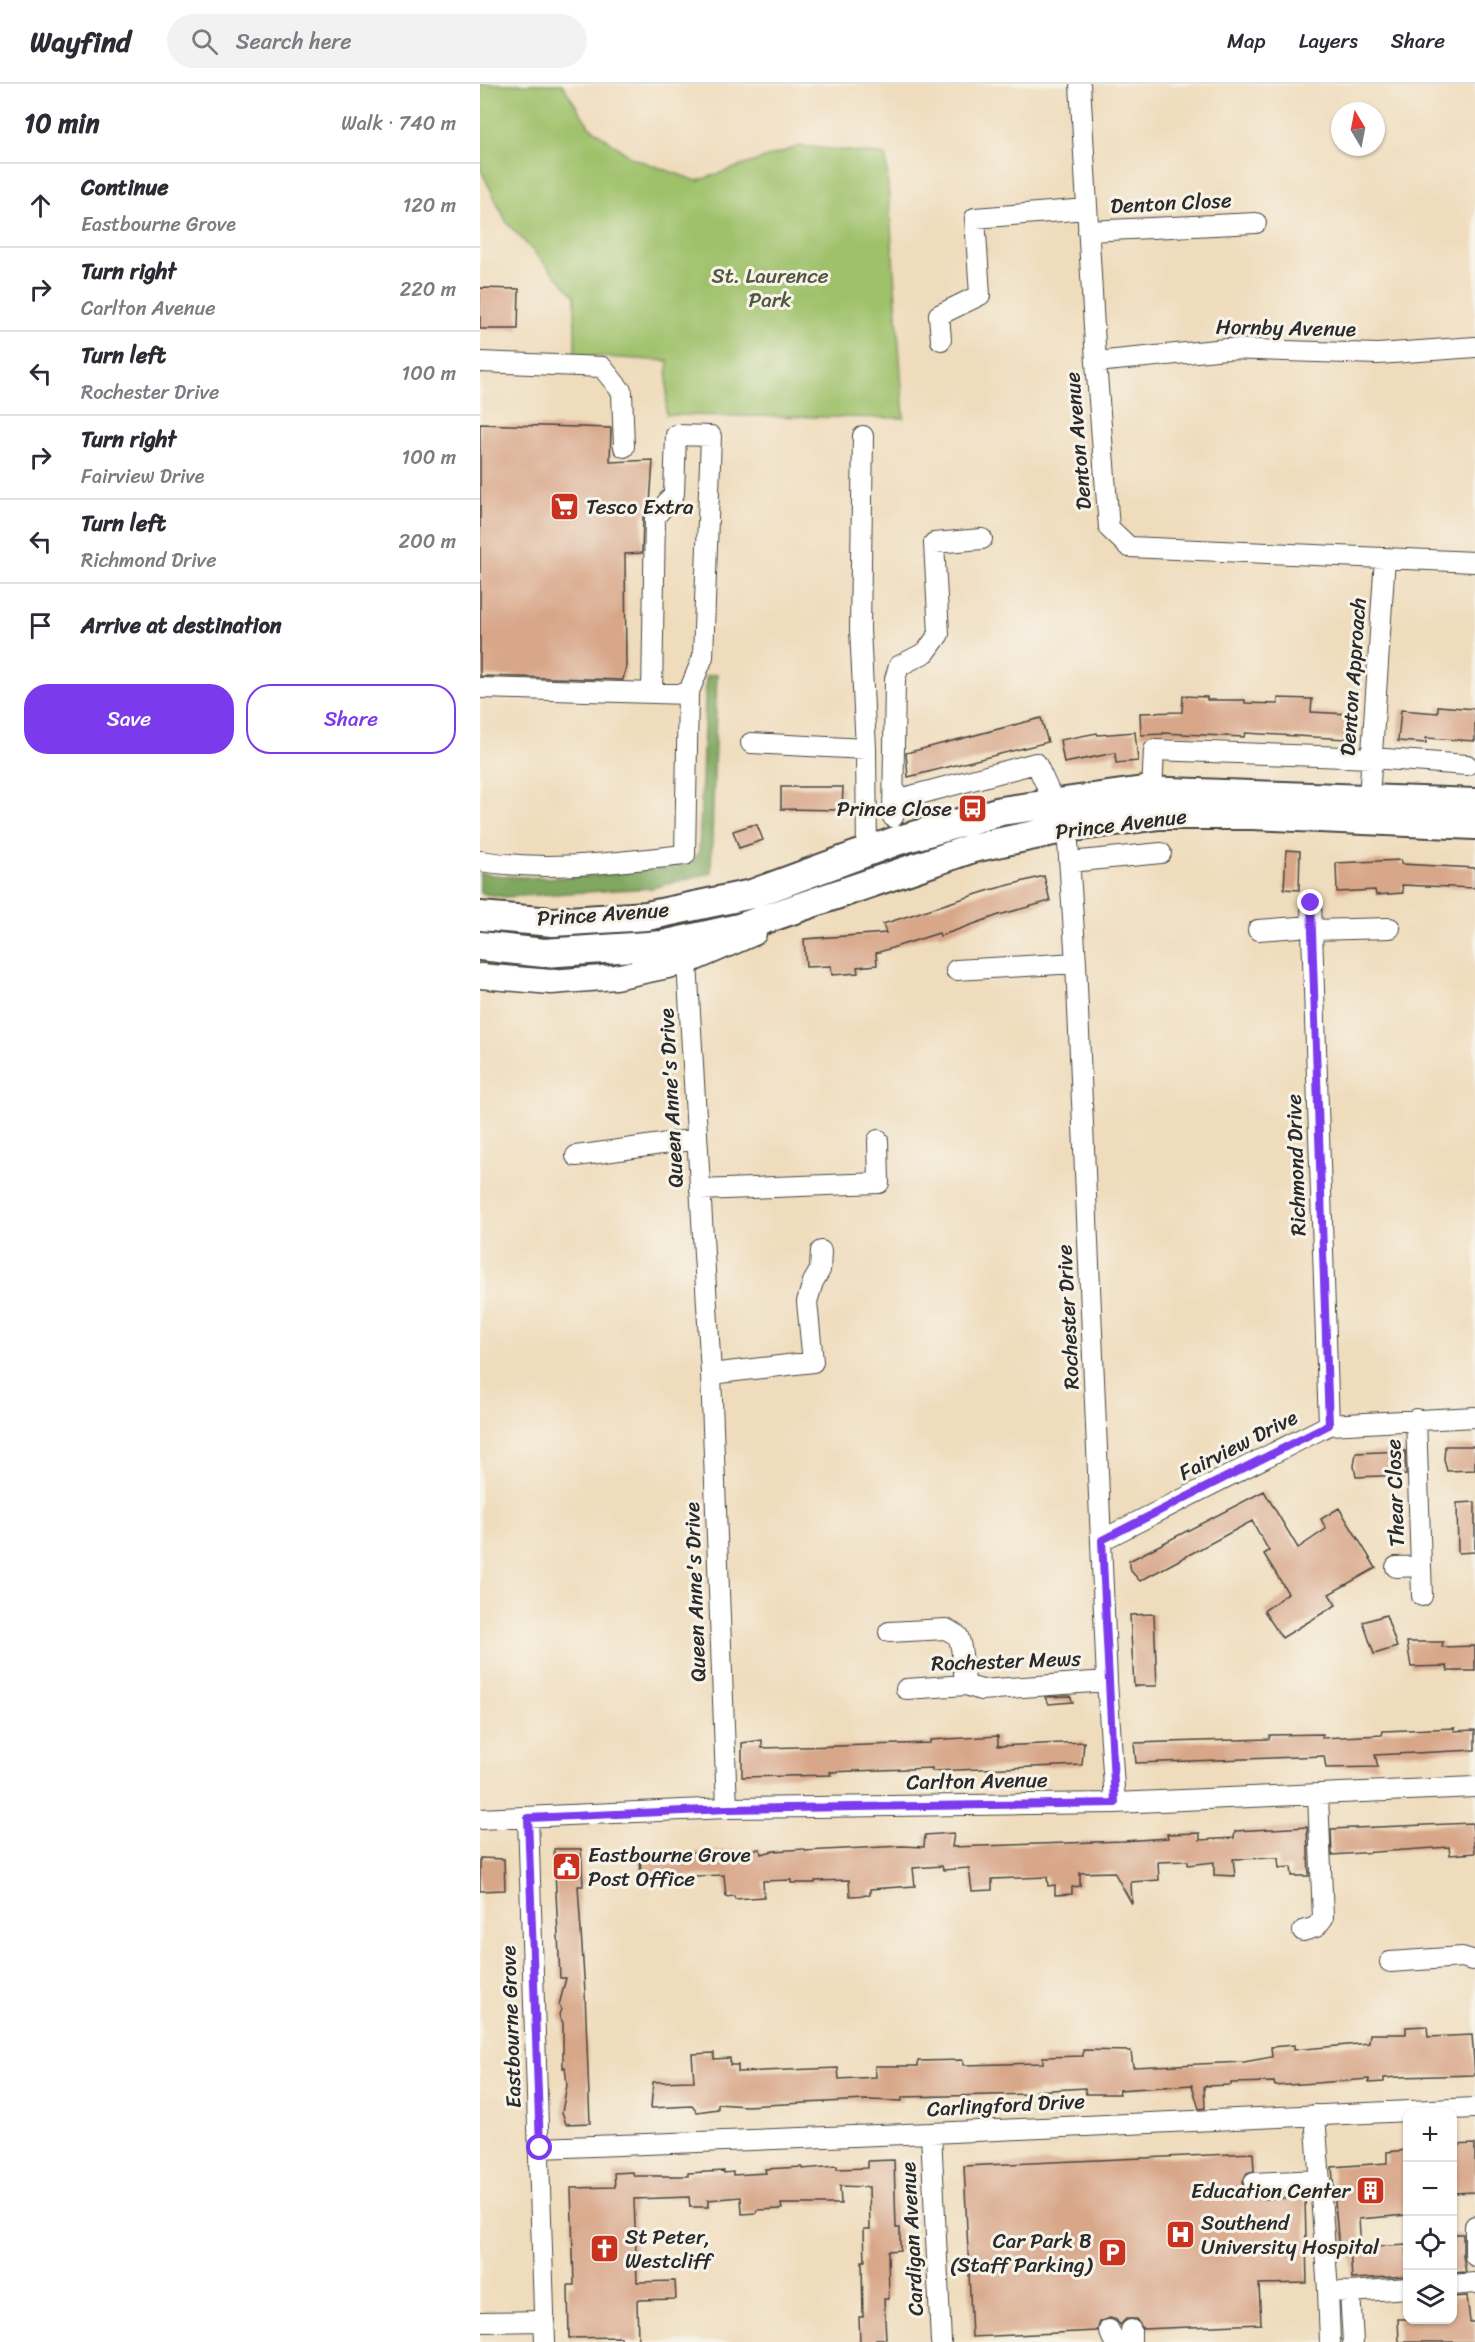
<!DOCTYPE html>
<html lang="en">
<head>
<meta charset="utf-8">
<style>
	:root { --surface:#fff; --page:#f2f2f3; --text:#2b2b33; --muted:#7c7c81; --line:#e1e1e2; --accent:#7c3aed }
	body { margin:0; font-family:Sriracha,sans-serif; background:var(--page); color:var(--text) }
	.controls { position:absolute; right:18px; bottom:18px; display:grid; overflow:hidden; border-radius:12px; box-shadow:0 2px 4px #0004 }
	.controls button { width:54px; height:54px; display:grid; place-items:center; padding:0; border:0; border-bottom:2px solid var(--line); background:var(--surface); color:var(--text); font:30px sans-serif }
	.compass { position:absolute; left:851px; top:18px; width:54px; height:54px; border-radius:50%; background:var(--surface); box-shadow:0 2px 4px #0004; rotate:350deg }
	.stop { position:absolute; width:18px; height:18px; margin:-14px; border:4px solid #7c3aed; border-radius:50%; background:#fff }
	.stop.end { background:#7c3aed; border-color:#fff; box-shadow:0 2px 6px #0008 }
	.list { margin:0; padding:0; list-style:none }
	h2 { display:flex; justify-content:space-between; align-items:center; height:78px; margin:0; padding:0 24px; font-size:26px }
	h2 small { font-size:20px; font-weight:400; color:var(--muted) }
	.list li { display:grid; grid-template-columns:39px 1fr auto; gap:18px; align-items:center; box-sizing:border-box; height:84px; padding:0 24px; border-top:2px solid var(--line) }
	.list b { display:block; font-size:22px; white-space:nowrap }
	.list p { margin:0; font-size:20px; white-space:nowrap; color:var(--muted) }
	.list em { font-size:20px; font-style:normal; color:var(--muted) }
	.actions { display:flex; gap:12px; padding:18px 24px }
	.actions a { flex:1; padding:14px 0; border:2px solid var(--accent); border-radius:24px; text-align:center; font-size:21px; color:var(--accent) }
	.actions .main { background:var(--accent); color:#fff }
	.icon { flex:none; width:33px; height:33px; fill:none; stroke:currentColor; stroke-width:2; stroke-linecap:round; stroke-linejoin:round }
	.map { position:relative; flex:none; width:995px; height:2258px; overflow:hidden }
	header { display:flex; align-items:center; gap:36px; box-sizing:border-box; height:84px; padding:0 30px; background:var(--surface); border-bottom:2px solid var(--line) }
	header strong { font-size:28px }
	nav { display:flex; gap:33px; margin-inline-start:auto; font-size:21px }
	.search { width:420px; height:54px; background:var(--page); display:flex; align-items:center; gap:15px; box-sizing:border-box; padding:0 21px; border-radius:33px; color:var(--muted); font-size:22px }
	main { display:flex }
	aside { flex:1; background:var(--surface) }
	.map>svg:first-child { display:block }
</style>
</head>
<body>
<header>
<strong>Wayfind</strong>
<div class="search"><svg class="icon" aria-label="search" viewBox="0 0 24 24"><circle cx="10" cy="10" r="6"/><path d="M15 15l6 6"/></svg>Search here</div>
<nav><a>Map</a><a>Layers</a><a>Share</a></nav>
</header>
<main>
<aside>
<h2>10 min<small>Walk · 740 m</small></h2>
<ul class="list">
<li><svg class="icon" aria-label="ahead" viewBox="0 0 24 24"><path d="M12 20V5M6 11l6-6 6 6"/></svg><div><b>Continue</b><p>Eastbourne Grove</p></div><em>120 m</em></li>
<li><svg class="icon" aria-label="right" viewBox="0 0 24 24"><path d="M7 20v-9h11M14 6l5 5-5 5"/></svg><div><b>Turn right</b><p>Carlton Avenue</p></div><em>220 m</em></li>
<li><svg class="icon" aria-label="left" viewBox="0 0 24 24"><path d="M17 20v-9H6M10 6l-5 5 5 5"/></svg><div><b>Turn left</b><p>Rochester Drive</p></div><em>100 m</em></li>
<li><svg class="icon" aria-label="right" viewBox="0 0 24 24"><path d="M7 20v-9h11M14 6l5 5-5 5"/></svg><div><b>Turn right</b><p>Fairview Drive</p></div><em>100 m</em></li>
<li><svg class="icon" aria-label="left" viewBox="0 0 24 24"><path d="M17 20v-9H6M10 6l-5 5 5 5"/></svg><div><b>Turn left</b><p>Richmond Drive</p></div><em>200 m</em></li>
<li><svg class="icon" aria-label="arrive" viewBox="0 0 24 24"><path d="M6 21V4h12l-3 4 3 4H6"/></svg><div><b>Arrive at destination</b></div></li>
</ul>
<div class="actions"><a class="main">Save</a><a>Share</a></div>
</aside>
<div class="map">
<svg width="995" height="2258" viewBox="0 0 995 2258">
	<rect width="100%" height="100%" fill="#f7f3e8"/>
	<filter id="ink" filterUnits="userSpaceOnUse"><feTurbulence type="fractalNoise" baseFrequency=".0167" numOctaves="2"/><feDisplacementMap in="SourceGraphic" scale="12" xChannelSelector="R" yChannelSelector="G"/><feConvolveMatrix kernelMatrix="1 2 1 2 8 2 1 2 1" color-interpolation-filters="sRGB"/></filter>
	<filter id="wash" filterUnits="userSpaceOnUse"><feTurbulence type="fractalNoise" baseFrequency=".008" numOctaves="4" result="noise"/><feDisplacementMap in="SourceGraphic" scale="24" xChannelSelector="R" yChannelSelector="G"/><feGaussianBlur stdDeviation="1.35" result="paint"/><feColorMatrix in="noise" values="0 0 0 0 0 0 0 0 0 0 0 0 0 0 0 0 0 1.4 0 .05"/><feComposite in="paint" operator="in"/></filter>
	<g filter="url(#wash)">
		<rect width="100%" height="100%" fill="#efdcbc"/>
		<!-- green -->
		<path fill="#9fc16b" stroke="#65764b" stroke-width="1.5" d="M0,0H82L109,42L152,74L217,97L320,62L406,71L424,334L186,331L188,277L95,271V212L27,139L0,84Z"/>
		<!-- forest -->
		<path fill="#7fa75f" stroke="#556945" stroke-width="1.5" d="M237,590L231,789L172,804L24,813L0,809V789C66,799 147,792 212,778L219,768L226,592Z"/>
		<g id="blocks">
			<!-- building -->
			<path fill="#d8a688" d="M0,204L39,205L38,245H0Z
				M0,340L131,344L130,378L173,376L170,420L163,433L162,469L145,470L146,582L143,596L0,592Z
				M703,612L727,613V616H765V619L798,620V614L832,615L831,628L868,630L866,655L765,649L764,653L683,649V650L661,651L660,629L702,628Z
				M958,622L995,625V657L946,654V659L918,657L921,626L958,629Z
				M561,634L568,658L428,693L426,669Z
				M655,648L658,677L636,679L635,669L584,679L580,656L617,649L618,651Z
				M301,703H363L362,726L301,725Z
				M272,741H277L283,756L259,764L253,747Z
				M806,766L820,767L819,806L804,805Z
				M921,776V780L995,784V804L922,801L923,809L896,811L895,806L857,808L856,779Z
				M564,792L570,817L519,831L460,852L459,849L396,869L397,881L377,883L378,889L352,891L351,882L326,883L324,855L406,849L403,840L510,806Z
				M965,1362H995V1386L967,1387L964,1375Z
				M925,1367L926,1391L876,1393L874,1382L876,1369Z
				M784,1407L818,1464L846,1445L841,1435L859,1424L896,1484L849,1510L856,1521L802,1554L784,1527L808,1509L784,1470L789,1467L772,1437L660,1497L651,1487L649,1477Z
				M995,1418V1468L978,1469L977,1419Z
				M674,1530L677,1602H654L650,1531Z
				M906,1531L917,1563L894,1570L883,1538Z
				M927,1558H963L962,1563L995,1562V1587H968L967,1582L931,1583Z
				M590,1612L593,1618L568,1620L565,1613Z
				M975,1644L974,1647L995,1646V1666L895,1671L898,1683L846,1684L844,1672L656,1679L654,1659L789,1655L790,1651L843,1650L842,1654L902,1651L903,1647Z
				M518,1652V1662L604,1658L602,1681L452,1687V1684L350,1688L351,1691L262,1693V1659L282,1656V1664L358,1662L450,1659V1656Z
				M992,1739L995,1769L970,1771L969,1763L852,1771L851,1745Z
				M827,1743L829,1792H812L811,1783L799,1784L798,1774L753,1775L755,1792L734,1791V1778L708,1781V1777L678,1778L679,1796L651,1798L652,1820L634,1788L600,1789V1802L592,1803V1810L575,1811V1801L568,1802L567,1793L512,1795V1806L492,1807L489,1784L463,1786L462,1782L433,1784L435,1802L390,1805V1811L370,1812L369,1796L335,1797V1799H311V1796L283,1797L284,1813L255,1815L254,1812L246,1813L244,1791L161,1794L160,1771L280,1765L281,1770L293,1767L324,1765L325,1767L422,1762L444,1763L445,1751L474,1749L472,1763L643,1757L688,1754L687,1750L720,1749V1756L754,1754L755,1747Z
				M74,1765H101L103,1802H98L105,1908L110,2039L86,2040L82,2028L87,2001L85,1983L83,1984V1939L79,1931L81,1925L79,1921L86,1894H80Z
				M0,1774L24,1775L25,1806L0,1807Z
				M947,1942L948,1953L992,1951L995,1991L920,1993L904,1994V1998L889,1999V1995L795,2002L794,1998L751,1999V2001L724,2002L725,2024L719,2025L712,2001L639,2006L640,2010H606L605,2004L556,2007V2010L422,2013V2017L386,2016L266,2022L238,2020V2025L217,2028L212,2022L171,2024L173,1998L214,1997L212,1970L234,1969V1975L250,1974V1981H258V1988L358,1984L359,1995L396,1993L395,1982H438V1977L483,1976V1981L563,1979V1973L603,1972V1966L651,1967L653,1983L764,1978L792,1973L791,1963L814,1961V1966L889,1959L890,1950H926V1943Z
				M995,2060V2108L972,2109V2061Z
				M927,2066V2131L879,2135L881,2164H877L927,2161V2192L872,2195L870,2165H859L852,2083L907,2079V2068Z
				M773,2069L774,2087L767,2089L762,2099L768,2109L775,2111V2115L825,2114L827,2199L779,2200L781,2240L663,2245L656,2235H646L640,2241L636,2236L630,2234L620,2238L617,2247L492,2253L484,2082Z
				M414,2076L416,2144H420V2166L408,2167L409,2215H404L406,2255H396V2258H380L379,2233H383L382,2177H385L384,2145H390L389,2103L360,2102L361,2120H301L302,2125L277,2126L276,2129L262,2130L261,2113L228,2116V2123H210L209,2113L154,2115L157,2198L195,2197L196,2215L157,2216L158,2258H141V2253L89,2254L88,2201H94L91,2104L135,2103L134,2089L153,2088L154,2092H208V2089L244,2087V2089L253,2088V2091L286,2089L285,2085L322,2083V2085L357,2082V2085L388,2084V2077Z
				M972,2150H983V2172L986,2188L972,2189Z
				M987,2212L990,2238H995V2258H919L918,2235H972V2213Z"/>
		</g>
	</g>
	<g filter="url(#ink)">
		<use href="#blocks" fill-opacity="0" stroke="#484641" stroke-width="1.5"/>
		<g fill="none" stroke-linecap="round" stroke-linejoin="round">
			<defs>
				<path id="minor" d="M600,0L616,278L629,444L649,463L995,478
					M608,147L776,139
					M461,256L459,231L500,211L495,134L607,125
					M0,278L122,283L142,308L144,363
					M616,278L746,265L898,270L995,263
					M383,352L380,545L386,665
					M0,604L208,610L205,771C135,778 71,788 0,777
					M172,609L175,433L194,410L196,351L231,352L223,573L208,610
					M271,659L386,665L387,768
					M672,708L674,666L892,674L987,681
					M889,714L905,474
					M413,732L415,595L419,582L446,568L459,550L454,459L502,455
					M413,733L420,715L556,679L574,718
					M587,744L596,879L627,1597L635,1719
					M590,778L681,769
					M831,819L849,1341
					M778,846L832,842
					M832,846L910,844
					M207,878L231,1290L247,1724
					M476,886L596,879
					M96,1072L217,1055
					M220,1106L399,1099L398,1056
					M231,1290L333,1278L327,1218L333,1198L340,1186L341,1167
					M936,1335L942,1512
					M622,1456L849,1341L995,1333
					M916,1483L941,1482
					M409,1548L466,1545L478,1552C484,1568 482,1585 486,1601
					M426,1605L486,1601L501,1606L627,1597
					M48,1734L65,2258
					M0,1735L247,1724L635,1719L995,1703
					M823,1847L836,1843L843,1834L838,1711
					M910,1878L982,1873L992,1876
					M835,2031L848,2207L870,2208L928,2204
					M451,2049L461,2258
					M60,2064L451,2049L995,2024
					M774,2099L840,2096
					M995,2142V2172
					M972,2201L995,2199
					M848,2207L850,2258
					M870,2208L873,2258
					M0,2238L65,2237
					M629,2246L634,2258
					M651,2258V2246"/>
				<path id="major" d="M0,892L71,898L135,893L207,878L274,849"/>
				<path id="highway" d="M0,832L73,838L167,832L272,810L416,757L521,727L663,707L995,719
					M0,862L64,869L183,861L259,844L493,764L587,744L679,731H772L995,741"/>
			</defs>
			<!-- minor casing -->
			<use href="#minor" stroke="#484641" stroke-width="22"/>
			<!-- major casing -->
			<use href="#major" stroke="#484641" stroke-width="27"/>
			<!-- highway casing -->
			<use href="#highway" stroke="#484641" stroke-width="32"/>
			<!-- minor -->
			<use href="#minor" stroke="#fff" stroke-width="20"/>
			<!-- major -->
			<use href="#major" stroke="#fff" stroke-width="24"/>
			<!-- highway -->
			<use href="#highway" stroke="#fff" stroke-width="28"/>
		</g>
	</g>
	<g fill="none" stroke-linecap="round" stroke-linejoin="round" filter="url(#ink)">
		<!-- route -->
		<path stroke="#7c3aed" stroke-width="8" d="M60,2064L48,1734L247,1725L635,1719L622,1456L849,1341L831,819"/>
	</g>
	<!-- icons -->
	<defs>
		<symbol id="supermarket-square" viewBox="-11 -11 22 22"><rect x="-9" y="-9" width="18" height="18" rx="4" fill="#c8321e" stroke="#f7f3e8"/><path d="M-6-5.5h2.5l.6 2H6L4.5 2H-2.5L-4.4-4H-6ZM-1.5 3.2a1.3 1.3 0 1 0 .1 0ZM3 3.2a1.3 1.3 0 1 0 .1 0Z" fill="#fff"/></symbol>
		<symbol id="bus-square" viewBox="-11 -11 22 22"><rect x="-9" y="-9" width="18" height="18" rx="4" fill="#c8321e" stroke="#f7f3e8"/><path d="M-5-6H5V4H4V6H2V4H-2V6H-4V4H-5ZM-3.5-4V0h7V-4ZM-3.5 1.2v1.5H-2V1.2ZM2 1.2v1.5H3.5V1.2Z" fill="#fff"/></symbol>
		<symbol id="civic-square" viewBox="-11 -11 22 22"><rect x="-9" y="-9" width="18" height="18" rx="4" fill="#c8321e" stroke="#f7f3e8"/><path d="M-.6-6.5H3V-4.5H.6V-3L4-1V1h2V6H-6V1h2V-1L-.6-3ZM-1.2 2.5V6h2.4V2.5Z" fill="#fff"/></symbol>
		<symbol id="building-square" viewBox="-11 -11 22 22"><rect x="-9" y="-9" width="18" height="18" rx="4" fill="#c8321e" stroke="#f7f3e8"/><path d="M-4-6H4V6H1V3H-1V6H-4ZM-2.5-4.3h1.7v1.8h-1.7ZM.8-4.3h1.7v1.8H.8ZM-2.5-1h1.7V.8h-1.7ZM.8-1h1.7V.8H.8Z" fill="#fff"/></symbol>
		<symbol id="hospital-square" viewBox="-11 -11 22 22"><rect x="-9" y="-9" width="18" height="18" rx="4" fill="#c8321e" stroke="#f7f3e8"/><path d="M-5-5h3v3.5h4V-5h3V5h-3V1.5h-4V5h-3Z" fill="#fff"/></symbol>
		<symbol id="church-square" viewBox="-11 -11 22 22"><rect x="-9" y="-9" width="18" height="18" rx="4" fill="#c8321e" stroke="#f7f3e8"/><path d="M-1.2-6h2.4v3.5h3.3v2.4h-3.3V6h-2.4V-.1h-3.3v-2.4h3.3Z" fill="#fff"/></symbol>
		<symbol id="parking-square" viewBox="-11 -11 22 22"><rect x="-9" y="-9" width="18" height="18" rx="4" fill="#c8321e" stroke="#f7f3e8"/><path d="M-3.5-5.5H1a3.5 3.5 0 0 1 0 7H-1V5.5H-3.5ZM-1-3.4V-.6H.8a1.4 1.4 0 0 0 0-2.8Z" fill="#fff"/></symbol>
	</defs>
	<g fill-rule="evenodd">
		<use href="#supermarket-square" x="68" y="406" width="33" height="33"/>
		<use href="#bus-square" x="476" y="708" width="33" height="33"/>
		<use href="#civic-square" x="70" y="1766" width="33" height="33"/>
		<use href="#building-square" x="874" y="2090" width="33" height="33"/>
		<use href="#hospital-square" x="684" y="2134" width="33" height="33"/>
		<use href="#church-square" x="108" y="2148" width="33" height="33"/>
		<use href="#parking-square" x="616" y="2152" width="33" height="33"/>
	</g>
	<g text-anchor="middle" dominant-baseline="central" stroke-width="6" stroke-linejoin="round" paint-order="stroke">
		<!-- street labels -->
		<g font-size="21" fill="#2b2b2b" stroke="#f7f3e8">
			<text transform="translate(691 119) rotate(-3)">Denton Close</text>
			<text transform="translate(806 244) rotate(1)">Hornby Avenue</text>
			<text transform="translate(598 357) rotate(-95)">Denton Avenue</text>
			<text transform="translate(873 593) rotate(-86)">Denton Approach</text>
			<text transform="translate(641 740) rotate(-7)">Prince Avenue</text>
			<text transform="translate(123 830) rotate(-4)">Prince Avenue</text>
			<text transform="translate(191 1014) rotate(-93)">Queen Anne's Drive</text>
			<text transform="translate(816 1081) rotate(-92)">Richmond Drive</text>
			<text transform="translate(588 1233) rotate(-93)">Rochester Drive</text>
			<text transform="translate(758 1361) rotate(-27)">Fairview Drive</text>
			<text transform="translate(915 1409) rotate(-92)">Thear Close</text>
			<text transform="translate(215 1508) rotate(-92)">Queen Anne's Drive</text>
			<text transform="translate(526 1577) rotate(-2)">Rochester Mews</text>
			<text transform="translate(497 1697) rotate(-1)">Carlton Avenue</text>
			<text transform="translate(31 1943) rotate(-92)">Eastbourne Grove</text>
			<text transform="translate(526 2021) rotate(-3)">Carlingford Drive</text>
			<text transform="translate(432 2155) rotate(-93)">Cardigan Avenue</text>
		</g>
		<!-- park labels -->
		<g font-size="21" fill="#4e583e" stroke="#f7f3e8">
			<text x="290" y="192">St. Laurence<tspan x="290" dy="24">Park</tspan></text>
		</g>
		<!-- poi labels -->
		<g font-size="21" fill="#2b2b2b" stroke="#f7f3e8" text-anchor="start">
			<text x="106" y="423">Tesco Extra</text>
			<text x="472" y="725" text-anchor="end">Prince Close</text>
			<text x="108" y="1771">Eastbourne Grove<tspan x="108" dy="24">Post Office</tspan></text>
			<text x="870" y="2107" text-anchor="end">Education Center</text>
			<text x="721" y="2139">Southend<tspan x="721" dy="24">University Hospital</tspan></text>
			<text x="145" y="2153">St Peter,<tspan x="145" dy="24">Westcliff</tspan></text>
			<text x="612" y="2157" text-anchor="end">Car Park B<tspan x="612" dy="24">(Staff Parking)</tspan></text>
		</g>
	</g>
</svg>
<div class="controls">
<button>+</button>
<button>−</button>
<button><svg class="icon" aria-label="locate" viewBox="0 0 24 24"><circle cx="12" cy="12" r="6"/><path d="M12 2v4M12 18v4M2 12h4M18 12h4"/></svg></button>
<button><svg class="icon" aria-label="layers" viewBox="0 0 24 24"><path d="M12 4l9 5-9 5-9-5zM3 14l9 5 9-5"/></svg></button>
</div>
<svg class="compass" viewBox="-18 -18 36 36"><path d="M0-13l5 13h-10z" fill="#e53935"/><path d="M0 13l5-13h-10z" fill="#7c7c81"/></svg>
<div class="stop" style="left:60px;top:2064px"></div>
<div class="stop end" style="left:831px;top:819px"></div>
</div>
</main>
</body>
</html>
